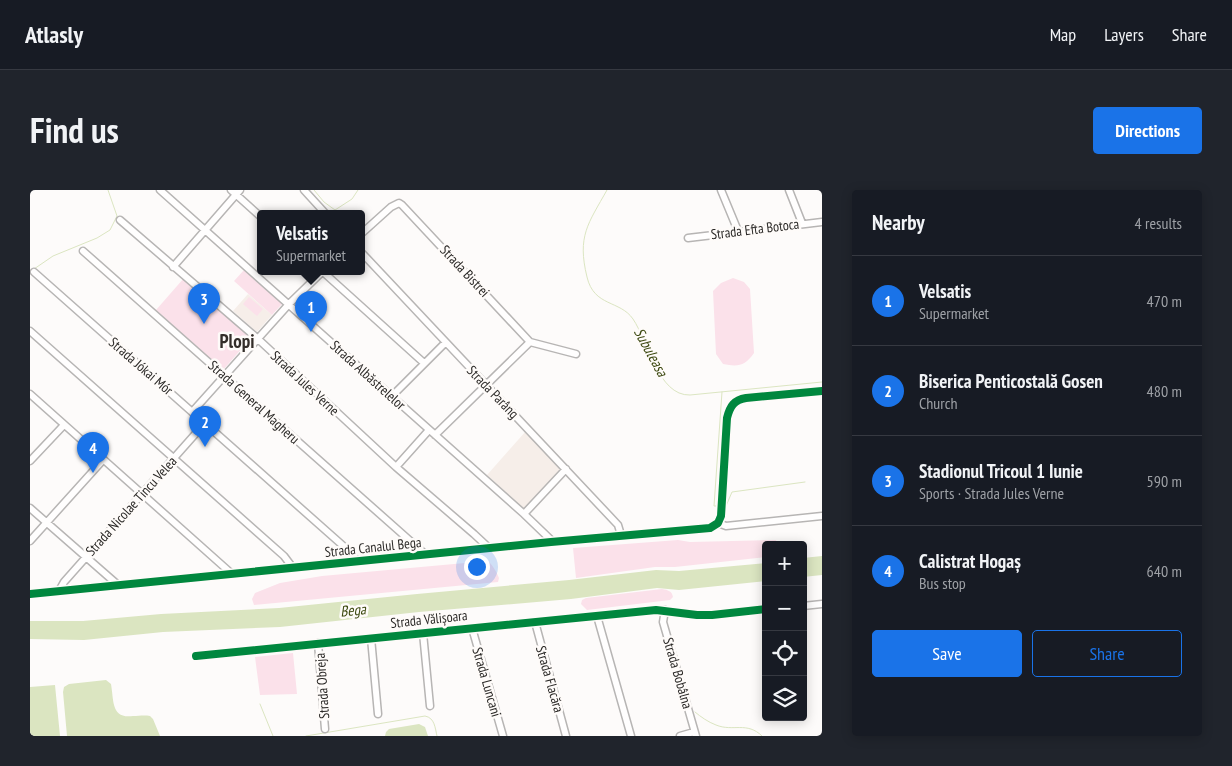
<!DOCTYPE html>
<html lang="en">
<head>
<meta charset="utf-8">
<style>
	:root { --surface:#171b24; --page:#20242c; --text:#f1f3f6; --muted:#9ea1a6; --line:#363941; --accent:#1a73e8 }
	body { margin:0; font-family:"PT Sans Narrow",sans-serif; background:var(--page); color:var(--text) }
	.controls { position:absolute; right:15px; bottom:15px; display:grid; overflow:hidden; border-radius:5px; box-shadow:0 2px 12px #0003 }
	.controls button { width:45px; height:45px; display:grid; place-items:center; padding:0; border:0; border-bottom:1px solid var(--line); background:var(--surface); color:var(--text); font:25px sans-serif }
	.you { position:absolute; left:446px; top:376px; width:18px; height:18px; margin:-12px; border:4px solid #fff; border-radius:50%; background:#1a73e8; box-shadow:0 0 0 8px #1a73e833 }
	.badge { display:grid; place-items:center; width:32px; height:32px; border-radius:50%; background:var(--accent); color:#fff; font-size:16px; font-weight:700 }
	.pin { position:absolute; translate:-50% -41px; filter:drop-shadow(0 1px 2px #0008) }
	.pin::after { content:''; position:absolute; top:26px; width:18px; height:15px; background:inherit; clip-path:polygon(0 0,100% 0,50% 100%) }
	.popup { position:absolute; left:227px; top:20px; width:108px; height:65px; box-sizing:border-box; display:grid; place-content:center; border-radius:5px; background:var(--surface); filter:drop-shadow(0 1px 4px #0005); font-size:16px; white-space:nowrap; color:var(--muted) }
	.popup b { font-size:19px; color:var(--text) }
	.popup::after { content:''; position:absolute; left:50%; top:100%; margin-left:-10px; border:10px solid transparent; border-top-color:var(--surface) }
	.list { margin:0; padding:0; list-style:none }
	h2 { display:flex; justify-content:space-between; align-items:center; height:65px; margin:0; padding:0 20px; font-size:21px }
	h2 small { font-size:16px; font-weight:400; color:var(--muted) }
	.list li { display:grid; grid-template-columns:32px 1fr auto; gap:15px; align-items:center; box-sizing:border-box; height:90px; padding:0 20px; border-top:1px solid var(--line) }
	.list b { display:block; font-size:19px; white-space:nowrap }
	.list p { margin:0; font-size:16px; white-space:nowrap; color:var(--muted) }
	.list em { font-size:16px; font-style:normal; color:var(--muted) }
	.actions { display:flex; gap:10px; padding:15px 20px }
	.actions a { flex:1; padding:11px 0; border:1px solid var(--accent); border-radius:5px; text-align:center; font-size:18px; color:var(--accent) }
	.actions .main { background:var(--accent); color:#fff }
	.icon { flex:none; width:28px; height:28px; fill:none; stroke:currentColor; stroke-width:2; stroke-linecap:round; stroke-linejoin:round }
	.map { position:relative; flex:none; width:792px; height:546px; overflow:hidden; border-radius:5px }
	header { display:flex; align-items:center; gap:30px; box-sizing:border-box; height:70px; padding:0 25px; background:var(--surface); border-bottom:1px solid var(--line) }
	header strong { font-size:24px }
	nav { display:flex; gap:28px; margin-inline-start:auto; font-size:18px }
	.intro { display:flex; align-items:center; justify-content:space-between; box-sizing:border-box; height:120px; padding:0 30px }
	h1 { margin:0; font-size:35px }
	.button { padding:12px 22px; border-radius:5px; background:var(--accent); color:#fff; font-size:18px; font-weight:700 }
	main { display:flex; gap:30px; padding:0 30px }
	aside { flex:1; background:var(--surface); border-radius:5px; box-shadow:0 2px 12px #0003 }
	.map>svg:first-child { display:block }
</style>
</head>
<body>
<header>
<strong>Atlasly</strong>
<nav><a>Map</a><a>Layers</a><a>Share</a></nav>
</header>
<div class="intro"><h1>Find us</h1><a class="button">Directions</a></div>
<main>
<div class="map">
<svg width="792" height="546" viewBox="0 0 792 546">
	<rect width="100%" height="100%" fill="#fdfbfa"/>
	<!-- built -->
	<path fill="#f6eee9" d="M218,104L242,125L227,142L203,121Z
		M496,241L532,278L495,320L457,285Z"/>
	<!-- green -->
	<path fill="#fbe1ea" d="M214,80L252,114L242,125L204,91Z
		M154,88L221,148L193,180L126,120Z
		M703,88L714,92L720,99L724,163C715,176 708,177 693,174L686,164L683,101L691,93Z
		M219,107L233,119L227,126L213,114Z
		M648,350L660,352L746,350L747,355H736V367L645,377H625L546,388L543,358Z
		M457,371C462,373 467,383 469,388L468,392L224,415L222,409L225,403L250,393L292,386Z
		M632,399C638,400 642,401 643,407L640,410L557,420L551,414L552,410L556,408Z
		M263,463L267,504L230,505L225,467Z"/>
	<!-- water -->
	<path fill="#dbe5c1" d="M792,366V385L773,387V368Z
		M736,373V391L649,400L627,398L541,409L389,422L250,437L133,442L54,450L0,449V431H53L131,424L249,418L387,404L539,390L626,380L649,381Z
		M76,490L81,494C84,511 81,529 103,526C109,526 114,525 120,526L123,529L130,546H37L33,502L34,497L39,494Z
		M25,495L30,546H0V497Z
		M389,534L395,537L398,546H355L356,542L359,539Z"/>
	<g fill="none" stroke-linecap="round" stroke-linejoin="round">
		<!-- stream -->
		<path stroke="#dbe5c1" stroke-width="1" d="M284,0L294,12L305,20L322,9L328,0
			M577,0C558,34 547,46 557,87C564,117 590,110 603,129C618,151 628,206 660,205L792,192
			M4,79L23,66L67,48L80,40L87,26L78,0
			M686,316H684L692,202
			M696,316L702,302L775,292
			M230,514L243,546
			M665,522C671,527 678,532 686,535C703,542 717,531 732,546
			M276,546L395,526C405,528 405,538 407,546"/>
		<defs>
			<path id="minor" d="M130,0L494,324L520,349L521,352
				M201,0L231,27
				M274,0L295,23
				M691,0L708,41
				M759,0L772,33
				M90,30L228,149L366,277L444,344L459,358
				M331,44L361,17L369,13L372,15L500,152L546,164
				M658,48L792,32
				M53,61L395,364
				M331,62L588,335L591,345
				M143,77L210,0
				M292,81L394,173
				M4,82L319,361L327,371
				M0,141L254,366L263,378
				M0,204L202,384
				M362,206L415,153
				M163,221L259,114L293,81
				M405,245L500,152
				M0,271L34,235
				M366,277L399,240
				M0,318L88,395
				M494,324L536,279
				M688,333L691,326L697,228C700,216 704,210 716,208L792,201
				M688,333L696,336L792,326
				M0,351L73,270
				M29,401L34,392L175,233
				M0,404L521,352L680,338L688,333
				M773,416L792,414
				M635,420L633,432L666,546
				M567,426L601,546
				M505,432L536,546
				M442,438L473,546
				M393,443L400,516
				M341,448L348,524
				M288,453L295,539
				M166,466L626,420L667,425H682L736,419
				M650,546L664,542"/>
		</defs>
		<!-- minor casing -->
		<use href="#minor" stroke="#b7b5b4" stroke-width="9"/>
		<!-- minor -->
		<use href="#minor" stroke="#fffefe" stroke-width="6"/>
		<defs>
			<path id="cycleway" d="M0,404L521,352L680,338L688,333L691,326L697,228C700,216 704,210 716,208L792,201
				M166,466L626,420L667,425H682L736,419"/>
		</defs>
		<!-- cycleway casing -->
		<use href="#cycleway" stroke="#fefbf9" stroke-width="11"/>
		<!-- cycleway -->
		<use href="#cycleway" stroke="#00873e" stroke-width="8"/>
	</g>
	<g text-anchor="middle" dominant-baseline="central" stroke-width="5" stroke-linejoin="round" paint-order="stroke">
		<!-- street labels -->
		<g font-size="14" fill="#2b2927" stroke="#fefbf9">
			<text transform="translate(725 39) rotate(-7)">Strada Efta Botoca</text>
			<text transform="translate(435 81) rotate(47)">Strada Bistrei</text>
			<text transform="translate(111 176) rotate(41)">Strada Jókai Mór</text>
			<text transform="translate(338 185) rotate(42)">Strada Albăstrelelor</text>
			<text transform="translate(275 193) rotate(43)">Strada Jules Verne</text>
			<text transform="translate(463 202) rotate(46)">Strada Parâng</text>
			<text transform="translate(224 212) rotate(42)">Strada General Magheru</text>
			<text transform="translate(101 316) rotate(-48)">Strada Nicolae Tincu Velea</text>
			<text transform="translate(343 357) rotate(-6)">Strada Canalul Bega</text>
			<text transform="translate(399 429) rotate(-6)">Strada Vălișoara</text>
			<text transform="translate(648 483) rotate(74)">Strada Bobâlna</text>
			<text transform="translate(520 489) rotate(74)">Strada Flacăra</text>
			<text transform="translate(457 492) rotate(74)">Strada Luncani</text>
			<text transform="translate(292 496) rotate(-94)">Strada Obreja</text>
		</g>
		<!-- water labels -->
		<g font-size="15" font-style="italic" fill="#3e4a12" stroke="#fefbf9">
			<text transform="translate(621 162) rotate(61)">Subuleasa</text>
			<text transform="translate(323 420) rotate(-6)">Bega</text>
		</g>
		<!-- district labels -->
		<g font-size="19" font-weight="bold" fill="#332d29" stroke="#fefbf9">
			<text x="207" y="151">Plopi</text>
		</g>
	</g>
</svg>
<div class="controls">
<button>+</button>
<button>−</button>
<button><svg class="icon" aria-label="locate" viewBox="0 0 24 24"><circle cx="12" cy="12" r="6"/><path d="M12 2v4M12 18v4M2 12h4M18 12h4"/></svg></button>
<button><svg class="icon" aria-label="layers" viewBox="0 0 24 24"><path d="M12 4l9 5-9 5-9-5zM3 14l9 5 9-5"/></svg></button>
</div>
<div class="you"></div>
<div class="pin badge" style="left:281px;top:142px">1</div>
<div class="popup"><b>Velsatis</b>Supermarket</div>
<div class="pin badge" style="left:175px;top:257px">2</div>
<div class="pin badge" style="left:174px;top:134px">3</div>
<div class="pin badge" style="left:63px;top:283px">4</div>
</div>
<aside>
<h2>Nearby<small>4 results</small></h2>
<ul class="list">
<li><span class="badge">1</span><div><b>Velsatis</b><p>Supermarket</p></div><em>470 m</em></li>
<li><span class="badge">2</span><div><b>Biserica Penticostală Gosen</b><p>Church</p></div><em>480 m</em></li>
<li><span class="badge">3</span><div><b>Stadionul Tricoul 1 Iunie</b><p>Sports · Strada Jules Verne</p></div><em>590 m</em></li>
<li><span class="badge">4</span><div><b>Calistrat Hogaș</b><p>Bus stop</p></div><em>640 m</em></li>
</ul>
<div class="actions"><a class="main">Save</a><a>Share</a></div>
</aside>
</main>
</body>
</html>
